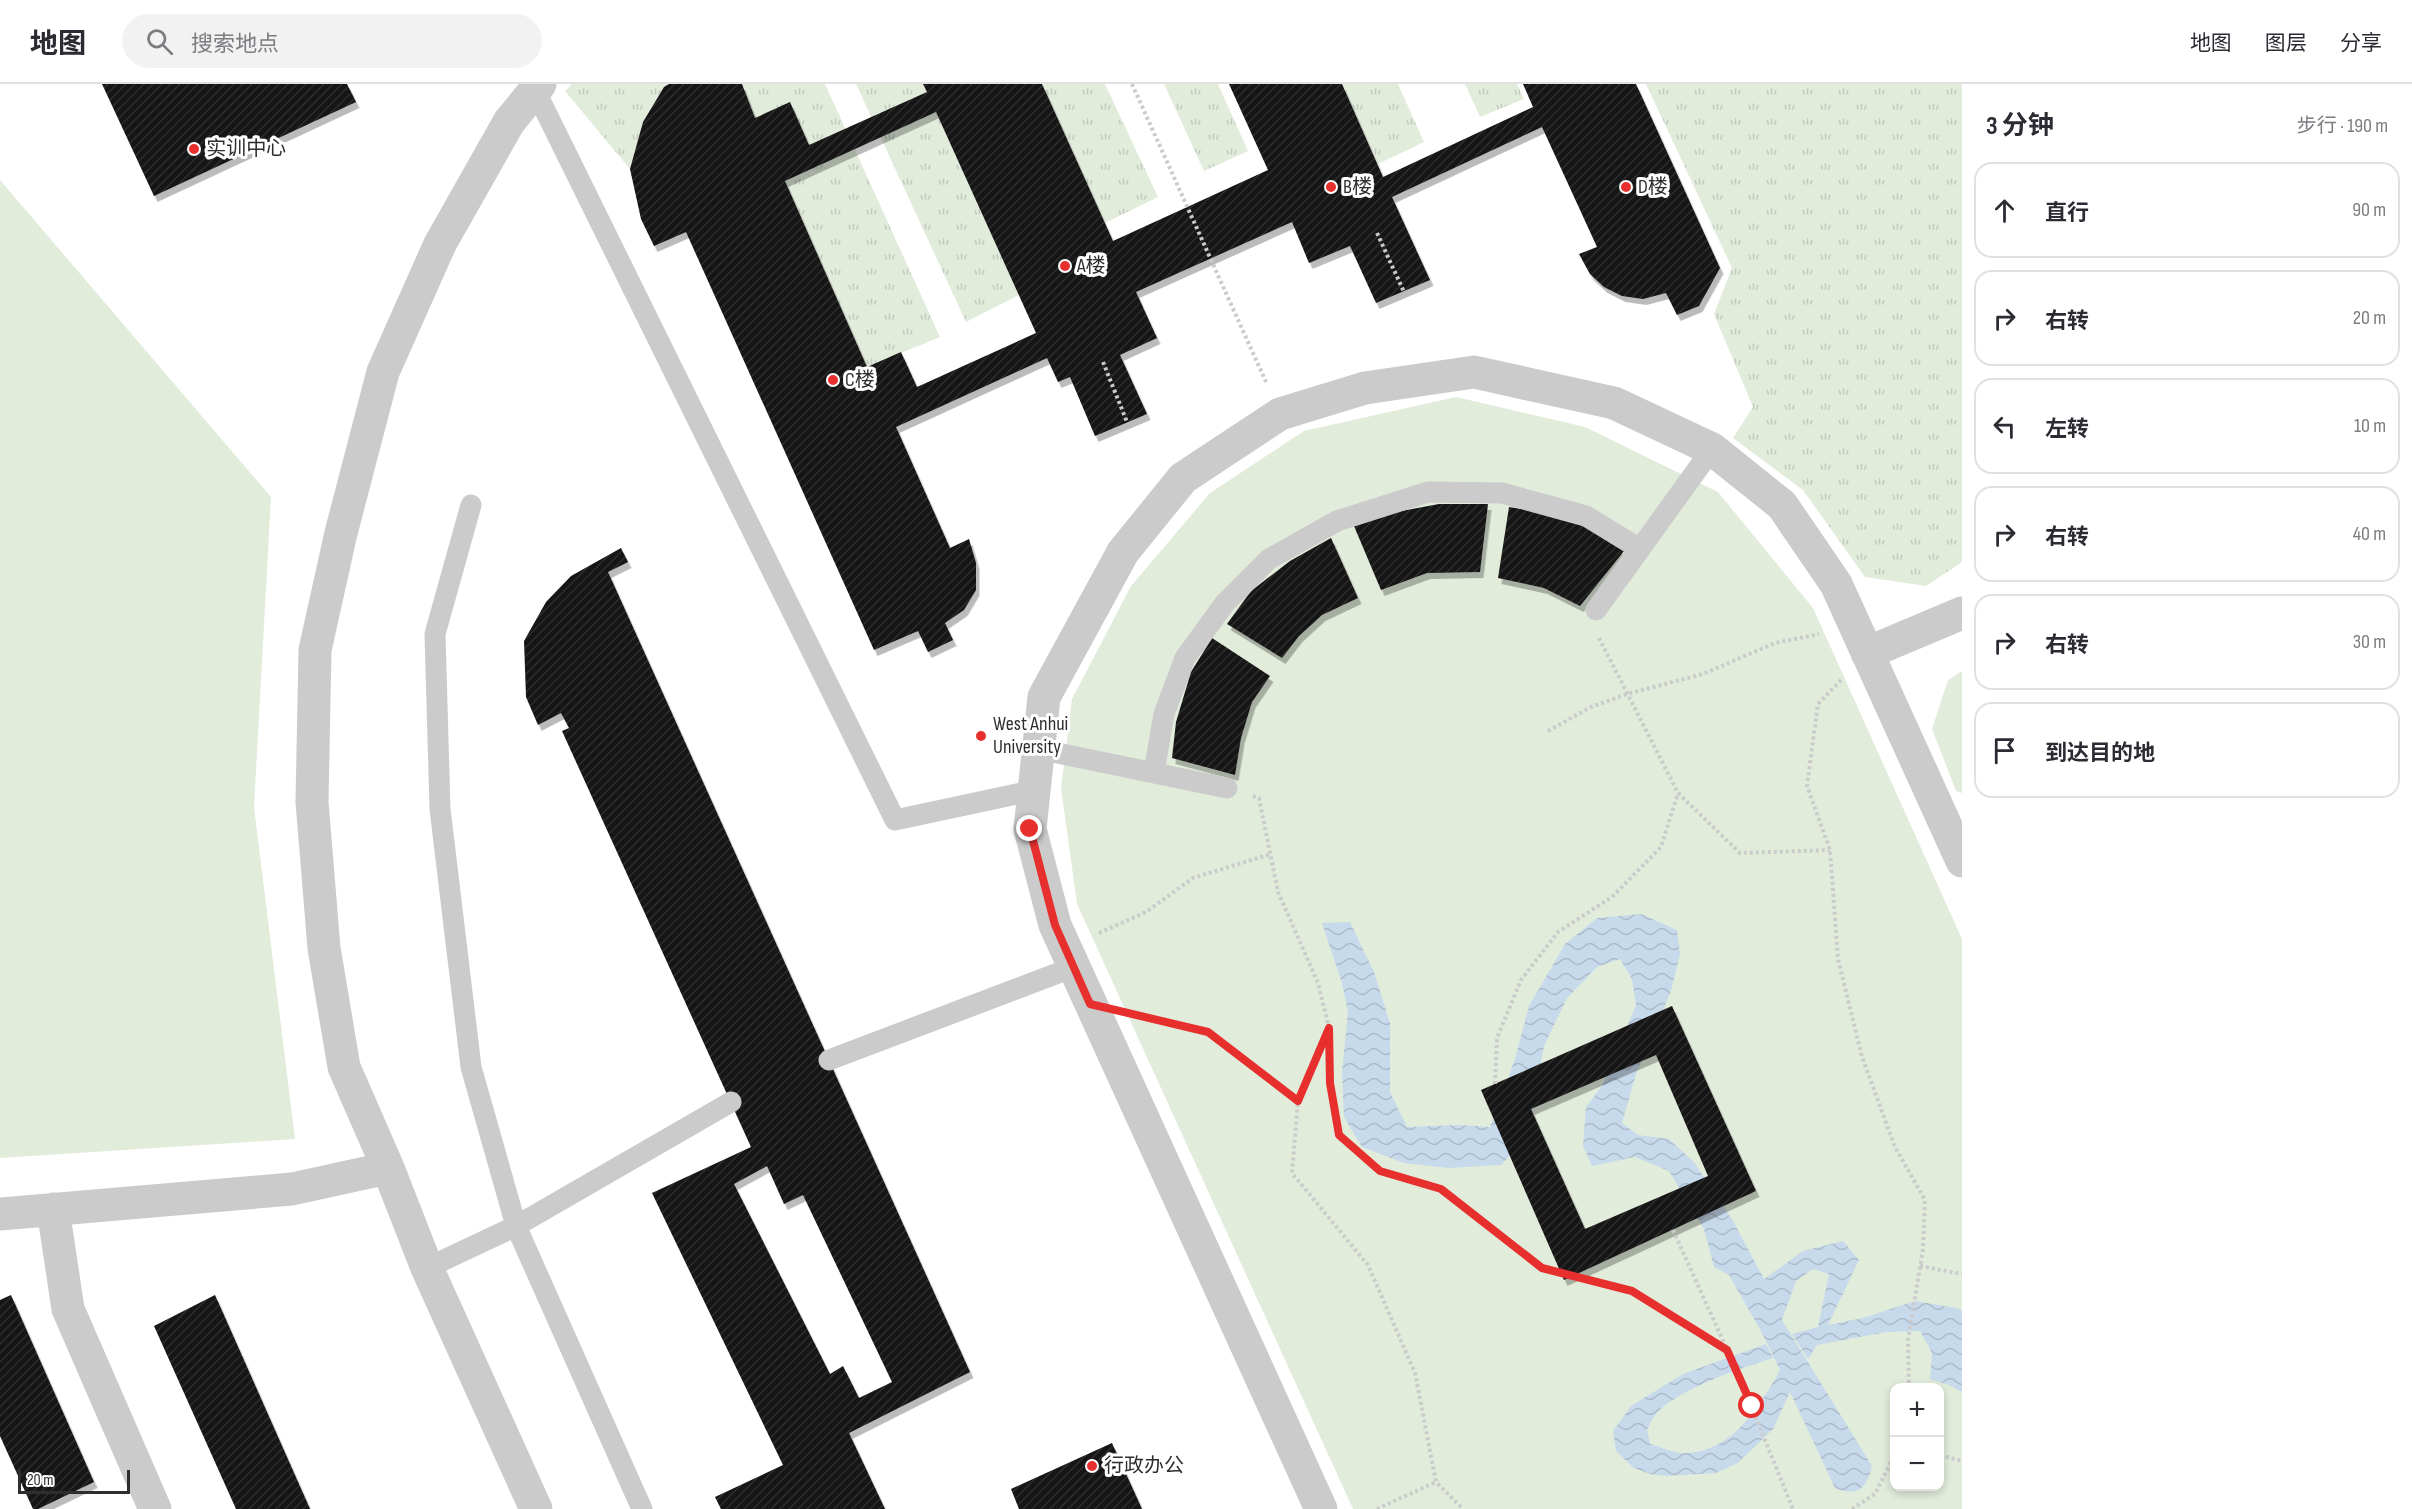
<!DOCTYPE html>
<html lang="zh">
<head>
<meta charset="utf-8">
<style>
	:root { --surface:#fff; --page:#f2f2f3; --text:#2b2b33; --muted:#7c7c81; --line:#e1e1e2 }
	body { margin:0; font-family:"Sofia Sans Condensed","Noto Sans SC",sans-serif; background:var(--page); color:var(--text) }
	.controls { position:absolute; right:18px; bottom:18px; display:grid; overflow:hidden; border-radius:12px; box-shadow:0 3px 9px #0003 }
	.controls button { width:54px; height:54px; display:grid; place-items:center; padding:0; border:0; border-bottom:2px solid var(--line); background:var(--surface); color:var(--text); font:30px sans-serif }
	.scale { position:absolute; left:18px; bottom:15px; width:112px; box-sizing:border-box; padding-left:6px; border:3px solid #2e2e2e; border-top:0; font-size:16px; line-height:21px; white-space:nowrap; color:#2e2e2e; -webkit-text-stroke:4px #fff; paint-order:stroke }
	.stop { position:absolute; width:18px; height:18px; margin:-14px; border:4px solid #e7302d; border-radius:50%; background:#fff }
	.stop.end { background:#e7302d; border-color:#fff; box-shadow:0 2px 6px #0008 }
	.list { margin:0; padding:0; list-style:none }
	h2 { display:flex; justify-content:space-between; align-items:center; height:78px; margin:0; padding:0 24px; font-size:26px }
	h2 small { font-size:20px; font-weight:400; color:var(--muted) }
	.list li { display:grid; grid-template-columns:39px 1fr auto; gap:18px; align-items:center; box-sizing:border-box; height:96px; margin:0 12px 12px; padding:0 12px; border:2px solid var(--line); border-radius:18px }
	.list b { display:block; font-size:22px; white-space:nowrap }
	.list em { font-size:20px; font-style:normal; color:var(--muted) }
	.icon { flex:none; width:33px; height:33px; fill:none; stroke:currentColor; stroke-width:2; stroke-linecap:round; stroke-linejoin:round }
	.map { position:relative; flex:none; width:1962px; height:1425px; overflow:hidden }
	header { display:flex; align-items:center; gap:36px; box-sizing:border-box; height:84px; padding:0 30px; background:var(--surface); border-bottom:2px solid var(--line) }
	header strong { font-size:28px }
	nav { display:flex; gap:33px; margin-inline-start:auto; font-size:21px }
	.search { width:420px; height:54px; background:var(--page); display:flex; align-items:center; gap:15px; box-sizing:border-box; padding:0 21px; border-radius:33px; color:var(--muted); font-size:22px }
	main { display:flex }
	aside { flex:1; background:var(--surface) }
	.map>svg:first-child { display:block }
</style>
</head>
<body>
<header>
<strong>地图</strong>
<div class="search"><svg class="icon" aria-label="search" viewBox="0 0 24 24"><circle cx="10" cy="10" r="6"/><path d="M15 15l6 6"/></svg>搜索地点</div>
<nav><a>地图</a><a>图层</a><a>分享</a></nav>
</header>
<main>
<div class="map">
<svg width="1962" height="1425" viewBox="0 0 1962 1425">
	<defs>
		<pattern id="grass-tufts" width="24" height="20" patternUnits="userSpaceOnUse" patternTransform="scale(1.5)"><rect width="24" height="20" fill="#e2ecdb"/><path d="M3 7l-1-3M5 7V3M7 7l1-3M15 17l-1-3M17 17v-4M19 17l1-3" fill="none" stroke="#c2cbbc"/></pattern>
		<pattern id="water-waves" width="16" height="10" patternUnits="userSpaceOnUse" patternTransform="scale(1.5)"><rect width="16" height="10" fill="#c7daec"/><path d="M0 5q4-4 8 0t8 0" fill="none" stroke="#abbbcb"/></pattern>
		<pattern id="building-hatch" width="6" height="6" patternUnits="userSpaceOnUse" patternTransform="scale(1.5)"><rect width="6" height="6" fill="#151515"/><path d="M-1 1l2-2M0 6l6-6M5 7l2-2" fill="none" stroke="#2f2f2f"/></pattern>
		<filter id="shadow"><feDropShadow dx="3.5" dy="6" stdDeviation="0" flood-color="#0004"/></filter>
	</defs>
	<rect width="100%" height="100%" fill="#fff"/>
	<!-- grass -->
	<path fill="url(#grass-tufts)" d="M572,0H669L664,3L643,38L630,85L565,7Z
		M742,0H825L940,253L867,283L785,97L819,82L790,19L755,34Z
		M856,0H923L1019,211L966,238Z
		M1042,0H1105L1158,113L1105,139Z
		M1164,0H1218L1248,67L1204,87Z
		M1342,0H1398L1424,58L1378,80Z
		M1465,0H1517L1524,15L1480,33Z
		M1646,0H1962V478L1926,502L1865,493L1803,406L1733,354L1753,323L1714,230L1732,184Z"/>
	<!-- park -->
	<path fill="#e2ecdb" fill-rule="evenodd" d="M0,96L271,413L254,723L295,1055L0,1074Z
		M1456,313L1585,343L1718,408L1813,524L1962,855V1425H1353L1077,820L1061,704L1072,615L1131,502L1210,409L1304,347ZM1894,1304H1940V1402H1894Z
		M1962,587V709L1956,707L1932,645L1948,596Z"/>
	<!-- water -->
	<path fill="url(#water-waves)" d="M1641,830L1677,846L1680,870L1671,907L1636,990L1622,1039L1638,1051L1669,1055L1694,1078L1733,1137L1764,1195L1803,1167L1843,1157L1859,1176L1828,1241L1863,1234L1915,1217L1956,1224L1962,1227V1308L1949,1301L1930,1295L1932,1269L1920,1247L1886,1248L1817,1261L1808,1275L1792,1250L1818,1243L1829,1190L1813,1185L1796,1197L1782,1236L1872,1382C1867,1403 1858,1414 1835,1404L1790,1308L1773,1345L1738,1379L1716,1389L1666,1392L1650,1390L1634,1384L1616,1367L1613,1347L1631,1322L1683,1290L1766,1260L1773,1274C1742,1284 1677,1305 1656,1330C1652,1334 1650,1341 1647,1346L1650,1360C1659,1362 1671,1368 1681,1369C1731,1371 1759,1323 1780,1286L1762,1249L1729,1191L1714,1183L1704,1145L1669,1087L1635,1073L1592,1082L1583,1062L1586,1023L1602,1002L1636,921L1632,895L1620,875L1597,883L1567,914L1544,962L1528,1052L1501,1081L1449,1084L1404,1079L1362,1063L1344,1033L1342,988L1348,928L1342,899L1322,839L1350,838L1374,888L1390,939V1008L1407,1043L1460,1041L1490,1043L1515,975L1529,922L1565,860L1597,834Z"/>
	<!-- building -->
	<path fill="url(#building-hatch)" fill-rule="evenodd" filter="url(#shadow)" d="M102,0H347L356,18L154,112Z
		M669,0H742L755,34L790,18L809,61L927,8L923,0H1042L1113,157L1268,86L1229,0H1342L1383,93L1533,23L1523,0H1636L1720,184L1699,222L1677,231L1666,209L1643,215L1622,212L1604,203L1590,190L1579,170L1597,163L1542,43L1392,113L1430,196L1376,219L1350,162L1309,179L1292,138L1136,208L1157,254L1120,271L1147,330L1095,352L1070,293L1058,298L1047,274L896,343L950,464L969,455L976,479V506L964,526L945,539L953,556L928,568L918,547L874,566L686,148L654,162L641,135L630,85L643,38L664,3ZM936,28L1036,249L917,303L901,268L867,283L785,97Z
		M1439,420H1488L1480,488L1427,489L1381,506L1354,442L1396,428Z
		M1509,423L1545,429L1586,443L1624,467L1580,522L1544,504L1498,494Z
		M1331,454L1358,514L1322,531L1299,552L1282,574L1227,540L1251,507L1290,477Z
		M621,464L628,478L608,488L970,1288L849,1349L885,1425H721L715,1413L783,1381L652,1109L751,1063L562,647L569,644L561,629L538,641L526,613L524,557L546,518L571,492ZM767,1082L784,1120L803,1111L892,1298L859,1314L843,1282L830,1290L734,1100Z
		M1212,554L1270,592L1252,618L1241,654L1235,691L1172,674L1176,638L1191,588Z
		M1672,922L1756,1107L1564,1196L1481,1006ZM1656,971L1708,1092L1585,1145L1531,1025Z
		M11,1211L94,1398L38,1425H33L0,1352V1216Z
		M215,1211L310,1425H236L154,1242Z
		M1112,1359L1142,1425H1019L1011,1405Z"/>
	<g fill="none" stroke-linecap="round" stroke-linejoin="round">
		<!-- path -->
		<path stroke="#cbcbcb" stroke-width="4" stroke-dasharray="3 3" stroke-linecap="butt" d="M1132,0L1266,298
			M1377,149L1404,208
			M1103,278L1127,338
			M1599,554L1678,709L1740,769L1830,766
			M1841,596L1818,620L1807,702L1830,766L1838,875L1862,973L1895,1063L1925,1116L1923,1165L1908,1256L1909,1304
			M1548,647L1591,623L1627,610L1703,590L1775,559L1819,550
			M1253,712L1259,714L1278,808L1318,899L1329,944L1298,1017L1292,1089L1368,1181L1415,1289L1436,1398L1463,1425
			M1099,849L1146,828L1193,794L1271,770
			M1135,931L1208,948L1298,1017
			M1329,948L1330,999L1339,1051L1380,1087L1441,1105L1542,1184L1632,1207L1727,1266
			M1495,1000L1497,954L1521,896L1558,848L1612,813L1661,763L1678,709
			M1673,1146L1738,1290L1793,1425
			M1920,1182L1962,1190
			M1940,1371L1962,1377
			M1377,1425L1436,1398
			M1852,1425L1875,1410L1894,1372"/>
		<!-- service -->
		<path stroke="#cbcbcb" stroke-width="21" d="M535,6L895,736L1035,706
			M471,421L435,550L440,725L471,983L516,1142L642,1425
			M1596,526L1712,365
			M1038,665L1227,704
			M1154,688L1164,630L1185,574L1225,519L1269,475L1337,437L1428,408L1502,409L1586,432L1640,465
			M829,976L1074,883
			M427,1184L516,1142L731,1018"/>
		<!-- minor -->
		<path stroke="#cbcbcb" stroke-width="33" d="M1867,569L1962,529
			M53,1125L68,1225L155,1425
			M0,1130L292,1105L388,1084
			M536,1425L427,1184L388,1084L344,983L324,864L312,718L315,566L341,449L383,288L440,160L509,38L540,0
			M1321,1425L1055,841L1030,745L1044,613L1123,468L1183,394L1280,330L1365,304L1474,288L1614,319L1712,365L1782,421L1836,500L1962,777"/>
	</g>
	<g fill="none" stroke-linecap="round" stroke-linejoin="round">
		<!-- route -->
		<path stroke="#e7302d" stroke-width="8" d="M1030,745L1055,841L1090,920L1208,948L1298,1017L1329,944L1330,999L1339,1051L1380,1087L1441,1105L1542,1184L1632,1207L1727,1266L1752,1322"/>
	</g>
	<!-- markers -->
	<g fill="#e7302d" stroke="#fff" stroke-width="2">
		<circle cx="194" cy="65" r="6"/>
		<circle cx="1331" cy="103" r="6"/>
		<circle cx="1626" cy="103" r="6"/>
		<circle cx="1065" cy="182" r="6"/>
		<circle cx="833" cy="296" r="6"/>
		<circle cx="981" cy="652" r="6"/>
		<circle cx="1092" cy="1382" r="6"/>
	</g>
	<g text-anchor="middle" dominant-baseline="central" stroke-width="6" stroke-linejoin="round" paint-order="stroke">
		<!-- poi labels -->
		<g font-size="20" fill="#2e2e2e" stroke="#fff" text-anchor="start">
			<text x="206" y="65">实训中心</text>
			<text x="1343" y="103">B楼</text>
			<text x="1638" y="103">D楼</text>
			<text x="1077" y="182">A楼</text>
			<text x="845" y="296">C楼</text>
			<text x="993" y="640">West Anhui<tspan x="993" dy="23">University</tspan></text>
			<text x="1104" y="1382">行政办公</text>
		</g>
	</g>
</svg>
<div class="controls">
<button>+</button>
<button>−</button>
</div>
<div class="scale">20 m</div>
<div class="stop" style="left:1752px;top:1322px"></div>
<div class="stop end" style="left:1030px;top:745px"></div>
</div>
<aside>
<h2>3 分钟<small>步行 · 190 m</small></h2>
<ul class="list">
<li><svg class="icon" aria-label="ahead" viewBox="0 0 24 24"><path d="M12 20V5M6 11l6-6 6 6"/></svg><div><b>直行</b></div><em>90 m</em></li>
<li><svg class="icon" aria-label="right" viewBox="0 0 24 24"><path d="M7 20v-9h11M14 6l5 5-5 5"/></svg><div><b>右转</b></div><em>20 m</em></li>
<li><svg class="icon" aria-label="left" viewBox="0 0 24 24"><path d="M17 20v-9H6M10 6l-5 5 5 5"/></svg><div><b>左转</b></div><em>10 m</em></li>
<li><svg class="icon" aria-label="right" viewBox="0 0 24 24"><path d="M7 20v-9h11M14 6l5 5-5 5"/></svg><div><b>右转</b></div><em>40 m</em></li>
<li><svg class="icon" aria-label="right" viewBox="0 0 24 24"><path d="M7 20v-9h11M14 6l5 5-5 5"/></svg><div><b>右转</b></div><em>30 m</em></li>
<li><svg class="icon" aria-label="arrive" viewBox="0 0 24 24"><path d="M6 21V4h12l-3 4 3 4H6"/></svg><div><b>到达目的地</b></div></li>
</ul>
</aside>
</main>
</body>
</html>
